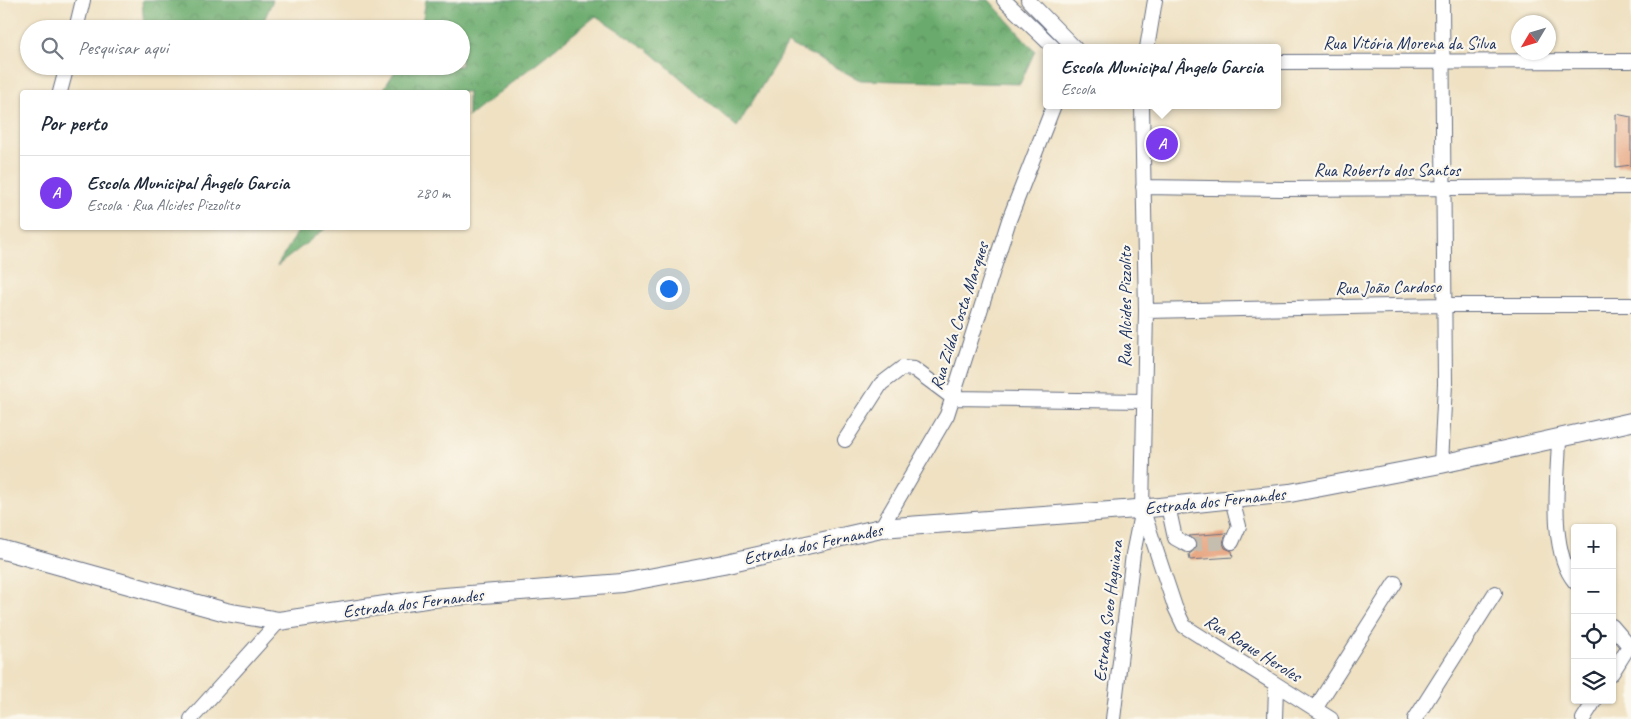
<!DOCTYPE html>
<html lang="pt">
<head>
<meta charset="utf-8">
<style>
	:root { --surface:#fff; --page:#f6f6f7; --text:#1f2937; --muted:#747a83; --line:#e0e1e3; --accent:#7c3aed }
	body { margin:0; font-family:Caveat,sans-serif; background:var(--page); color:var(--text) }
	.controls { position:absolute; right:15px; bottom:15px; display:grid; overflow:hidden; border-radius:5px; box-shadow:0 1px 4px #0004 }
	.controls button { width:45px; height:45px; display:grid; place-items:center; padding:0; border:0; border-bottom:1px solid var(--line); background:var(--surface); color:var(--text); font:25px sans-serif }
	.compass { position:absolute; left:1511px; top:15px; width:45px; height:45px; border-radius:50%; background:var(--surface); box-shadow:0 1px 4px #0004; rotate:232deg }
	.you { position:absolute; left:668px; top:288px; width:18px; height:18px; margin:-12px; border:4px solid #fff; border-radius:50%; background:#1a73e8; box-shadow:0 0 0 8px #1a73e833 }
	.badge { display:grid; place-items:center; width:32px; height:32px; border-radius:50%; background:var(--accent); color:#fff; font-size:16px; font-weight:700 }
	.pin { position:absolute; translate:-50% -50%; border:2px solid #fff; box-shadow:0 1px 5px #0006 }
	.popup { position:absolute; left:1043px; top:44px; width:238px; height:65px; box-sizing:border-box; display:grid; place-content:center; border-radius:5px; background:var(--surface); filter:drop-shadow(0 1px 4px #0005); font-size:16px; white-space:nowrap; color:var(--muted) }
	.popup b { font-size:19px; color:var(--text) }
	.popup::after { content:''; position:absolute; left:50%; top:100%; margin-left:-10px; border:10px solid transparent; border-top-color:var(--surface) }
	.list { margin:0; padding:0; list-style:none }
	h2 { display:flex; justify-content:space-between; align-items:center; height:65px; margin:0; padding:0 20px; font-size:21px }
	h2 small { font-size:16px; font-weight:400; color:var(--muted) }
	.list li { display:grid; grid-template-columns:32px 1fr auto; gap:15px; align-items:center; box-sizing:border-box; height:75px; padding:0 20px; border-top:1px solid var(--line) }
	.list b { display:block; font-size:19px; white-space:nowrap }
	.list p { margin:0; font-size:16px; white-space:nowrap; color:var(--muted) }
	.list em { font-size:16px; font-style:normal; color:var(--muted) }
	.icon { flex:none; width:28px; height:28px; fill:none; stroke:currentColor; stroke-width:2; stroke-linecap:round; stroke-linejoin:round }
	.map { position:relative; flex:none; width:1631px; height:719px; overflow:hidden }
	.search { position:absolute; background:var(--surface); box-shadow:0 1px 4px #0004; left:20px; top:20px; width:450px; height:55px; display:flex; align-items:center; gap:12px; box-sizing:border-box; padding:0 18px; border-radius:28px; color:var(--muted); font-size:19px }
	.panel { position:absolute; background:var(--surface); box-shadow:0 1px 4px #0004; left:20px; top:90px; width:450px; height:140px; border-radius:5px }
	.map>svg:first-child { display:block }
</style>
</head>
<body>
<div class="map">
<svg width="1631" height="719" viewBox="0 0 1631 719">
	<defs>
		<pattern id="forest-crowns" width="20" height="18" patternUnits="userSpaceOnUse" patternTransform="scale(1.25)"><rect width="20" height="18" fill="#6bab6d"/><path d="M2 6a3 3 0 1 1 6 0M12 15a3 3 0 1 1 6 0" fill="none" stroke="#578c5d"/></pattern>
	</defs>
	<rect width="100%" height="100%" fill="#fbf7ec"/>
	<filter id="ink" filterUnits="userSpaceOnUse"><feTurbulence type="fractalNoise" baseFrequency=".02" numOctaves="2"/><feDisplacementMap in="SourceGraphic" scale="10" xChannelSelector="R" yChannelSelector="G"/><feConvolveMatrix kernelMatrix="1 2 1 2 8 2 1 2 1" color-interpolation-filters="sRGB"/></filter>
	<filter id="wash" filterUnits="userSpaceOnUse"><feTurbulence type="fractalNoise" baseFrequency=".0096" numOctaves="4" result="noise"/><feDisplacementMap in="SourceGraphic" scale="20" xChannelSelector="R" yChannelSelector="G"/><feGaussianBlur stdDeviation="1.12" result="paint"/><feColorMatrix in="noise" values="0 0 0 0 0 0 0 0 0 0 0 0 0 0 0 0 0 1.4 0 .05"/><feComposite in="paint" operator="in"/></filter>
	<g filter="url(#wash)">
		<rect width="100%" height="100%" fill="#efe1c2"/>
		<!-- forest -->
		<path fill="url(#forest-crowns)" stroke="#436d66" d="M142,0H273L260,29H144Z
			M426,0H989L1035,51L1020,84L860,80L788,43L737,127L647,49L596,16L468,117V92H382L398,66H461V29H421Z
			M300,228H326L277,266Z"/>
		<g id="blocks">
			<!-- building -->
			<path fill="#e6a17b" d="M1616,114L1631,117V165L1616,167Z
				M1226,533L1223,543L1225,548L1232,551L1233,557L1190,560L1189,554L1195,550L1197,545L1195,540L1189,536Z"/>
		</g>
	</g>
	<g filter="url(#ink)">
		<use href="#blocks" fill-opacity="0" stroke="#656d81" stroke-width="1"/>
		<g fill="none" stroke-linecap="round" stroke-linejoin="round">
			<!-- minor-tunnel -->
			<path stroke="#c5bdae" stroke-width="14" stroke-dasharray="14 7" stroke-linecap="butt" d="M1188,545L1232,542"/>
			<defs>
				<path id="minor" d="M1004,0L1054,48
					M1028,0L1075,48
					M76,29L83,0
					M1147,48L1155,0
					M1277,62L1631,61
					M60,92L67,66
					M1143,187L1282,189L1631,187
					M1146,311L1444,305H1631
					M1559,439C1558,479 1548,550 1575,582
					M845,440L881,384L902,368L914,369L953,398L1143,401
					M1441,464L1445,384L1442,0
					M1232,500L1239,526L1232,542
					M1168,506L1175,538L1188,545
					M1143,511L1175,607L1184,626L1331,719
					M881,528L947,415L1009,220L1054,105
					M1612,626L1631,648
					M1612,673L1629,646
					M1315,709L1395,583
					M191,719L279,621
					M1113,719L1133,554L1142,509L1146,311L1142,105
					M1275,719L1276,686
					M1415,719L1495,593
					M1583,719L1595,700"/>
				<path id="major" d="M0,549L226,612L279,621L432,598L622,583L723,564L881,528L1150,508L1290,493L1441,464L1631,422"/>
			</defs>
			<!-- minor casing -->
			<use href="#minor" stroke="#656d81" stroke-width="16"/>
			<!-- major casing -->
			<use href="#major" stroke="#656d81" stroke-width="20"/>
			<!-- minor -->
			<use href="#minor" stroke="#fff" stroke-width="14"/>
			<!-- major -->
			<use href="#major" stroke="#fff" stroke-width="18"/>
		</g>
	</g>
	<g text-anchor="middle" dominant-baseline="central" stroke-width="4.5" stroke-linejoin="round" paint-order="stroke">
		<!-- street labels -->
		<g font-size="18" fill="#1b2f5e" stroke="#fbf7ec">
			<text x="1409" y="43">Rua Vitória Morena da Silva</text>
			<text x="1387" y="170">Rua Roberto dos Santos</text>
			<text transform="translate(1388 287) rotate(-1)">Rua João Cardoso</text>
			<text transform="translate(1125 307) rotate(-90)">Rua Alcides Pizzolito</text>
			<text transform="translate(959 316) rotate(-72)">Rua Zilda Costa Marques</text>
			<text transform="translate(1215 501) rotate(-6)">Estrada dos Fernandes</text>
			<text transform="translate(813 544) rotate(-12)">Estrada dos Fernandes</text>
			<text transform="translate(413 603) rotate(-7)">Estrada dos Fernandes</text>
			<text transform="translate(1108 611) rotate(-83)">Estrada Sueo Haguiara</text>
			<text transform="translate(1253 648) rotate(32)">Rua Roque Heroles</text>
		</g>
	</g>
</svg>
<div class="controls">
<button>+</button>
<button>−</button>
<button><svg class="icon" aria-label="locate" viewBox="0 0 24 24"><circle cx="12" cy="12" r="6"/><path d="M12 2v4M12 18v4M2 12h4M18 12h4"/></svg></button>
<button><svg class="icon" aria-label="layers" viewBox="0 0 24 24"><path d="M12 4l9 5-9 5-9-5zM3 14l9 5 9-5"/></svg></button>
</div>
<svg class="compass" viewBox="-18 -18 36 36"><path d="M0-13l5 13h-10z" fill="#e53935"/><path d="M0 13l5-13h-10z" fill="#747a83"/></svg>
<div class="you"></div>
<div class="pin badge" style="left:1162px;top:144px">A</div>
<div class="popup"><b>Escola Municipal Ângelo Garcia</b>Escola</div>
<div class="search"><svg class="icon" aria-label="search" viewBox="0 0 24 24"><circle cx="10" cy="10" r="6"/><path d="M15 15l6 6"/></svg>Pesquisar aqui</div>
<section class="panel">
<h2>Por perto<small></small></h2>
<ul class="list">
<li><span class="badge">A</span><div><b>Escola Municipal Ângelo Garcia</b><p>Escola · Rua Alcides Pizzolito</p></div><em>280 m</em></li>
</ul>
</section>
</div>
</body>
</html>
